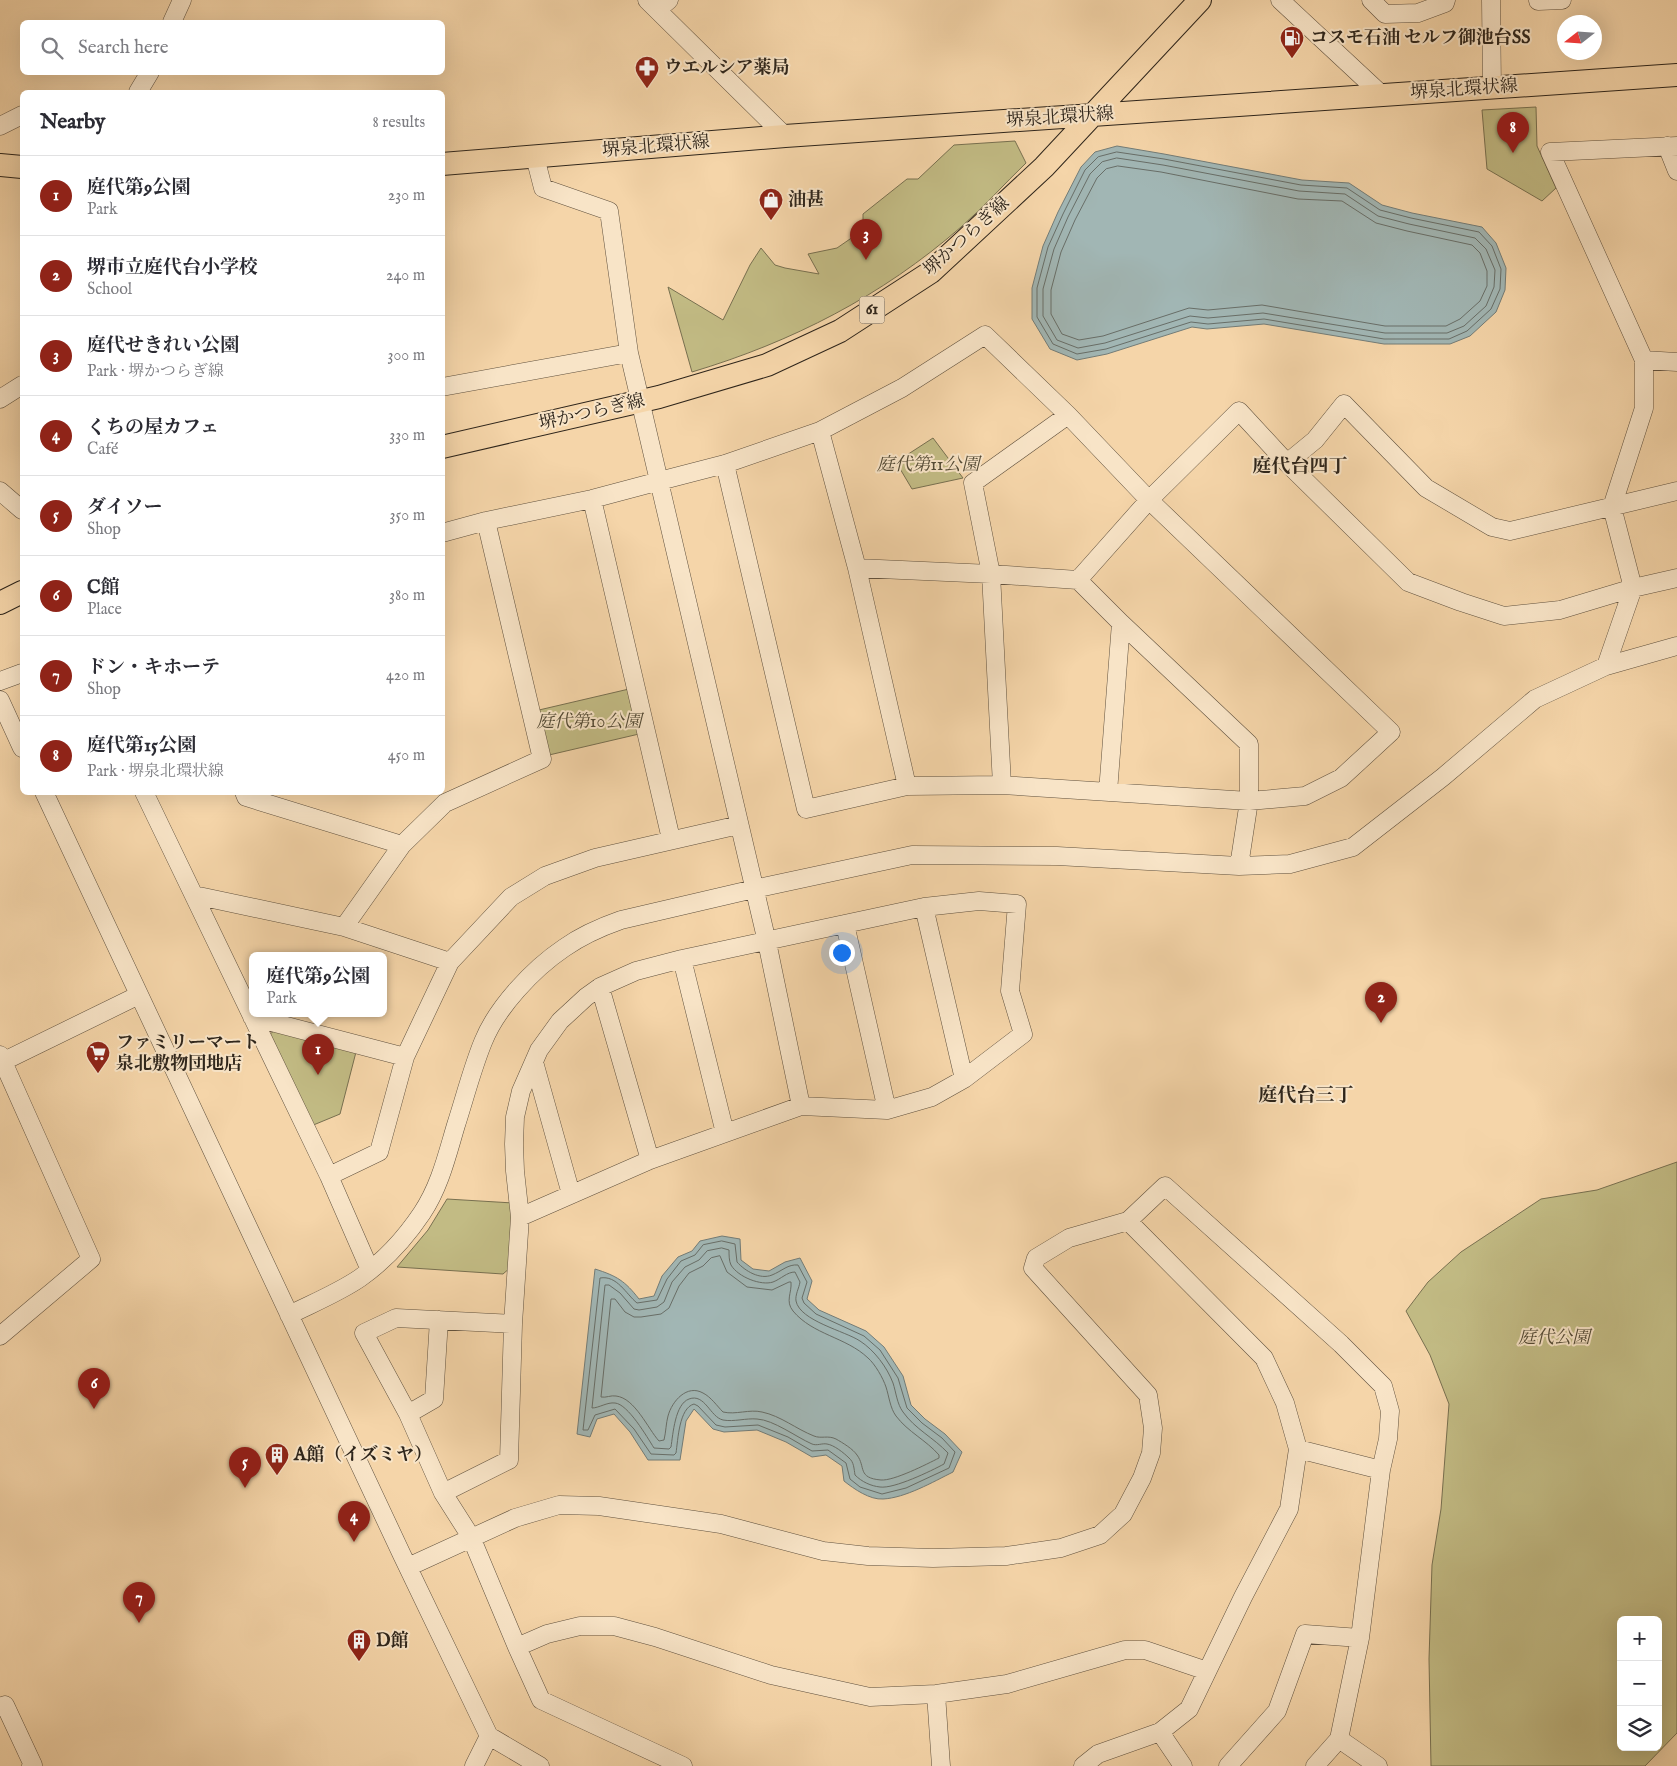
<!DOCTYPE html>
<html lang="en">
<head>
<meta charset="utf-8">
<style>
	:root { --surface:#fff; --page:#f7f7f7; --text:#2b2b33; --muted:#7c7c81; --line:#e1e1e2; --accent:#8f2418 }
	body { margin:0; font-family:"IM FELL English","Noto Serif JP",serif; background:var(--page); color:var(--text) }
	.controls { position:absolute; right:15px; bottom:15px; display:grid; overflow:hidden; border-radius:8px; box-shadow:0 5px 20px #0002 }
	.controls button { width:45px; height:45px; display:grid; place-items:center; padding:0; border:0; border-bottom:1px solid var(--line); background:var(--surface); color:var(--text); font:25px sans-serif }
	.compass { position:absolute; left:1557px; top:15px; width:45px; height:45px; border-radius:50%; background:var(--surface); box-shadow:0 5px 20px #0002; rotate:253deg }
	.you { position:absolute; left:841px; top:952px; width:18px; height:18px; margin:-12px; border:4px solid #fff; border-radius:50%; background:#1a73e8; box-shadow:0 0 0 8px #1a73e833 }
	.badge { display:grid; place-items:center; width:32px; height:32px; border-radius:50%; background:var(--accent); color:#fff; font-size:16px; font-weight:700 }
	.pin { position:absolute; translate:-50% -41px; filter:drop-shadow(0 1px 2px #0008) }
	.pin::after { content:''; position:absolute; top:26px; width:18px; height:15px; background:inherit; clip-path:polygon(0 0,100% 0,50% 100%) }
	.popup { position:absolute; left:249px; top:952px; width:138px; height:65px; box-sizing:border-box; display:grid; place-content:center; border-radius:8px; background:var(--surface); filter:drop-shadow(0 1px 4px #0005); font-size:16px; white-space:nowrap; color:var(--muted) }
	.popup b { font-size:19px; color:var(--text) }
	.popup::after { content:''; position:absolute; left:50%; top:100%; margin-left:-10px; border:10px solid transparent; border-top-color:var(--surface) }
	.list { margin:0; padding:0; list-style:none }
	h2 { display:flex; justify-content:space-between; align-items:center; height:65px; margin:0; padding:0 20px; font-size:21px }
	h2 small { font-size:16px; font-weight:400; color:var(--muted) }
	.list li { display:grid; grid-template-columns:32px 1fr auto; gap:15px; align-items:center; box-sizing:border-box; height:80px; padding:0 20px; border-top:1px solid var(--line) }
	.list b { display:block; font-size:19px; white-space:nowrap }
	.list p { margin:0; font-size:16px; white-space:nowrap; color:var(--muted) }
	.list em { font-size:16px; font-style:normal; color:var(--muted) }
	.icon { flex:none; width:28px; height:28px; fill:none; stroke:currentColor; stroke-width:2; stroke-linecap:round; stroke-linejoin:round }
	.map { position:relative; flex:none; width:1677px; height:1766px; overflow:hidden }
	.search { position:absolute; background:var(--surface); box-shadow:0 5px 20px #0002; left:20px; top:20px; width:425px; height:55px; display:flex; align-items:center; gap:12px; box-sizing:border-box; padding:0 18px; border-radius:8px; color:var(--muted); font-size:19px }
	.panel { position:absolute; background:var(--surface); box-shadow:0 5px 20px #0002; left:20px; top:90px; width:425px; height:705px; border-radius:8px }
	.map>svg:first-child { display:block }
</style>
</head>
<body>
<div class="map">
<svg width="1677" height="1766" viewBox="0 0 1677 1766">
	<rect width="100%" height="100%" fill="#f5d5a9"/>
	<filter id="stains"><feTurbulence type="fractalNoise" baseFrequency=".004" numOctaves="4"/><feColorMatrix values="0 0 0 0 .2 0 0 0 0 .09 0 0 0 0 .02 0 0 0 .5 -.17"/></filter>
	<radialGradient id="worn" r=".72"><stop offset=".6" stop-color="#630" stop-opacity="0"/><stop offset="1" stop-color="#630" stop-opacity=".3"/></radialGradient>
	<!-- green -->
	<path fill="#c2bb84" stroke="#787050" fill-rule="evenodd" d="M1536,107L1537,146L1556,188L1542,201L1487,169L1482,110Z
		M1015,141L1026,163C1004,184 984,207 961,227C882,296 792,342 692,372L668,287L723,320L750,265L761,248L775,265L785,268L819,274L808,254L837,248L863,230V214L907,179H918L954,145Z
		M933,438L963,478L912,489L896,462Z
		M629,689L639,734L549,755L539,710Z
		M274,1031L356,1052L340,1114L311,1126L270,1034Z
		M1677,1162V1733L1645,1766H1431L1429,1659L1432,1565L1441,1509L1449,1404L1430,1355L1406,1311L1428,1282L1461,1252L1541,1199L1597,1190ZM1621,1620H1658V1747H1621Z
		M447,1199L513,1203L511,1267L503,1274L397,1267L428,1230Z"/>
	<!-- water -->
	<path fill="#a1b6b4" stroke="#737c77" d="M1117,146L1164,154L1302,180L1349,183L1382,205L1412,213L1482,227L1496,243L1506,268L1505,290L1496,312L1470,336L1450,344H1384L1264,324L1207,329L1192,327L1107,354L1077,360L1050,349L1032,319V288L1043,246L1058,212L1081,167L1095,152Z
		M722,1236L740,1239L741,1260L753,1269L769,1271L785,1262L800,1258L812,1281L807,1299L819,1310L866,1331L884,1347L903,1376L911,1405L925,1419L945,1434L962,1452L953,1472C933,1482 905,1498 883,1499C870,1500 854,1489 844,1481L842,1466L826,1455L812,1457L786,1442L757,1430L724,1432L713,1429L694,1409L686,1421L680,1460H648L630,1432L614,1414L597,1419L590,1437L577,1434L595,1269C617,1276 625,1281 639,1299L654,1296L662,1276L678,1257L692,1251L700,1241Z"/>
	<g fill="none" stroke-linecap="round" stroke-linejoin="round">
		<!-- shore -->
		<path stroke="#686e68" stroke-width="1" d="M1117,152L1164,159L1301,185L1347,188L1380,210L1411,218L1479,232L1492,246L1501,269L1500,289L1491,309L1467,331L1449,339H1384L1264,319L1208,324L1191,322L1106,349L1077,354L1053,344L1037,317V288L1048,247L1063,214L1085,170L1098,157Z
			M1117,158L1163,165L1299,191L1345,194L1378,216L1409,224L1475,238L1486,249L1495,270L1494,287L1486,306L1464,326L1447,333H1385L1263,313L1208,318L1190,316L1105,343L1078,348L1057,340L1043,316V289L1054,249L1068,217L1090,174L1102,162Z
			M1118,166L1161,172L1298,199L1342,201L1376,223L1407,231L1472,245L1480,253L1487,271V286L1480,301L1460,319L1446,326H1385L1262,305L1208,310L1189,308L1103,336L1079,340L1062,334L1051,314V290L1061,252L1075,220L1097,178L1106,169Z
			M722,1241L735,1244L737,1262C745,1271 760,1280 772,1275C782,1271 788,1264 798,1265L807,1282L802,1298L804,1303L816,1314L864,1336L880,1350L898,1378L907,1408L922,1423L942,1438L955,1452L949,1468L906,1488L882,1494L860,1487L850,1479L846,1463L828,1450L812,1451L788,1437L758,1425L725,1427L716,1425L698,1406L694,1404C679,1408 678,1440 676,1453L674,1455L651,1454L634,1429L615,1409L595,1415L588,1430H583L600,1278C617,1275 626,1294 637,1303L657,1300L667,1279L681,1261L695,1255L703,1245Z
			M722,1248L729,1250C729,1255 729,1261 731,1265C738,1277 761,1286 773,1282C781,1279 787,1272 795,1272L800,1282C799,1288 795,1295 796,1301C800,1321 845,1331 860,1341C874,1350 887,1367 893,1383C896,1392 897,1404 903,1412C915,1429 934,1438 948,1453L944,1464C931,1471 894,1489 880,1487C871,1486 862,1482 855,1475C854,1469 854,1462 849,1458C844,1453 834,1445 827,1444C822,1443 817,1446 812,1444C796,1437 774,1420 757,1419C746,1418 734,1422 723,1420C710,1417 705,1393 689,1399C675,1404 673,1434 671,1447L669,1449L654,1448C647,1437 628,1404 615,1403C607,1402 599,1408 592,1408L605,1285H609L620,1293L634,1309L639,1310L657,1307L664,1302L672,1282L685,1267L699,1260L707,1251Z
			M720,1256L727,1272L747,1287L772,1290L789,1282H791C792,1293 785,1301 793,1311C813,1335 846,1337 868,1358C875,1364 883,1378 886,1387C889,1396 890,1408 896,1416C908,1432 926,1440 939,1455V1458C927,1464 894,1481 881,1480C857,1478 866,1467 857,1455C853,1449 843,1443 836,1439C828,1435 821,1439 814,1436C796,1429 781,1416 762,1412C749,1409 736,1415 723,1412C717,1406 711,1397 703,1393C687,1384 672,1401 668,1416C666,1423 666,1432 664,1440L659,1441C648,1429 635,1398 616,1396C611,1395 606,1398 601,1397L611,1299H615L625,1312L634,1317H641L661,1314L669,1308L679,1286L689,1273L703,1266L711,1258Z"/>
		<defs>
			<path id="minor" d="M647,0L785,136
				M1280,0L1382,95
				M1371,0L1385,14L1418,13L1445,3L1446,0
				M1491,0L1492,88
				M1538,1L1562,0
				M657,10L669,0
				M172,22L182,0
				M138,92L150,72
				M0,126L22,115
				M1667,146L1677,171
				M535,157L543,188L609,211L629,353L767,942L801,1106
				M1644,360L1677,362
				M442,387L629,353
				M0,399L22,385
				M820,431L857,568L907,786
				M1287,463L1315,440L1344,404L1426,488L1492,527L1510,531L1677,491
				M0,491L22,510
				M592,499L671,839
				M442,533L486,521L592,499L671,478L725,464L820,431L902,388L985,335L1068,415L1149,500L1391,732L1341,778L1305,796L1249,801L1002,785L907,786L806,809L725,464
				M857,568L991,574L1078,580L1121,623L1249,744V801L1239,866
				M1078,580L1149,500L1239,411L1287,463L1408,582L1461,602L1504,616L1560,610L1633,588L1677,578
				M1606,666L1633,588L1612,507L1644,408V360L1550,152L1677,146
				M0,681L22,673
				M0,700L22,748
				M1002,785L991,574L973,483L1068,415
				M44,792L402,1555L489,1736L540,1766
				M144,792L329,1176L370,1270
				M244,792L246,797L402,845
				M1108,792L1121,623
				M194,895L344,927L450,962
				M924,907L964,1079
				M845,924L887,1110
				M344,927L402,845L445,803L542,759L486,521
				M682,959L725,1133
				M600,987L650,1160
				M252,1017L405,1057
				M0,1055L91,1259L0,1336
				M534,1062L571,1194
				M0,1063L139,995
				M329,1176L379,1152L405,1057L450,962L511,897L545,876L595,858L739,825
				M289,1315C313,1303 338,1293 360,1278C384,1261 406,1237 422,1213C440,1186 447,1155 456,1125C465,1097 472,1069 483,1042C497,1007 533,969 564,948C581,936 601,927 621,920L754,889L912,855L1057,856L1239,866L1290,864L1353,847L1443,777L1535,699L1606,666L1677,646
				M513,1324L396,1318L364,1333L408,1414L443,1493L471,1537L517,1647L541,1700L683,1766
				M408,1414L434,1399L439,1320
				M1298,1449L1381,1470
				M443,1493L509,1460L513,1324L520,1217L515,1171L514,1144L515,1117L521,1091L539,1050L560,1021L586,997L600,987L636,971L682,959L924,907L979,901L1017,904L1010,991L1023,1034L964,1079L932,1097L887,1110L801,1106L650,1160L520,1217
				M408,1567L515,1518L559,1505L599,1506L721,1524L823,1551L868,1556L933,1558L1006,1556L1061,1548L1100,1535L1123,1514L1142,1478L1151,1453L1153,1428L1148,1395L1033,1268L1036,1258L1069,1238L1128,1221L1165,1186L1341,1344L1383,1386L1390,1411L1388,1439L1381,1470L1360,1638L1305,1634L1277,1711L1228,1766
				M517,1647L547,1634L580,1626H614L655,1637L771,1675L870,1697L936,1694L1007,1684L1125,1650H1145L1207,1671
				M936,1694L941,1766
				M0,1707L5,1705L33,1765L31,1766
				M1160,1732L1183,1766
				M1339,1739L1378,1766
				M474,1766L489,1736
				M1083,1766L1098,1754L1160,1732L1189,1709L1243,1597L1289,1509L1298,1449L1285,1403L1264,1358L1128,1221
				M1315,1766L1339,1739L1360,1638"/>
			<path id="major" d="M442,164L785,136L1677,75
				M0,165L22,167
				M442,447L659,397L767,365L840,331L931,272L1044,167L1200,0
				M0,603L22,592"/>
		</defs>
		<!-- minor casing -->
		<use href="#minor" stroke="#60513e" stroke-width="19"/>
		<!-- major casing -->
		<use href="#major" stroke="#2e251b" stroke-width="24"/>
		<!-- minor -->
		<use href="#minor" stroke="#f8e4c7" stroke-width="18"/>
		<!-- major -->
		<use href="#major" stroke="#f5d5a9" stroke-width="22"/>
	</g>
	<!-- icons -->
	<defs>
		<symbol id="fuel-pin" viewBox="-11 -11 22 30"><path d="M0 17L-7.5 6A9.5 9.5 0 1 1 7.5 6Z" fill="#8f2418" stroke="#f8e4c7"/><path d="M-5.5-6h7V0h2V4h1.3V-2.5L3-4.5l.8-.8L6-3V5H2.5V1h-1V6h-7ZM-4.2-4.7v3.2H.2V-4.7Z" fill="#fff"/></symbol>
		<symbol id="pharmacy-pin" viewBox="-11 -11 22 30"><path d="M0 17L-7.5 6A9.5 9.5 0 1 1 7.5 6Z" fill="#8f2418" stroke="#f8e4c7"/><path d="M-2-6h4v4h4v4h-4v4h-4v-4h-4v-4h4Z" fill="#fff"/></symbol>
		<symbol id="shop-pin" viewBox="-11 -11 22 30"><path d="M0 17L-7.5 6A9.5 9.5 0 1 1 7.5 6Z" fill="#8f2418" stroke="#f8e4c7"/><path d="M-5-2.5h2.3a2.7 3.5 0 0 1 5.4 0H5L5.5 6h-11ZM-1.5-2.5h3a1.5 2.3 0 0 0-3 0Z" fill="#fff"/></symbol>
		<symbol id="supermarket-pin" viewBox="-11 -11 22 30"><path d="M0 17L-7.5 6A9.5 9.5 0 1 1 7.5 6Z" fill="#8f2418" stroke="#f8e4c7"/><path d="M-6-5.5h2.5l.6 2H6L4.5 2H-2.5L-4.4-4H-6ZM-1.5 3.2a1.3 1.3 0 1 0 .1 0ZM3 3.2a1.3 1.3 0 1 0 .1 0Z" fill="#fff"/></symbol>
		<symbol id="building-pin" viewBox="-11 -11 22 30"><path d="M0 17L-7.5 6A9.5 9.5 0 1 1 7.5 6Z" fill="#8f2418" stroke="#f8e4c7"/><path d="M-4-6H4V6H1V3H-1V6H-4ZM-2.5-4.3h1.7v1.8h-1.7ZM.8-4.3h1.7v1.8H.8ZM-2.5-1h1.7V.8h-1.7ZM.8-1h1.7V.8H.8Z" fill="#fff"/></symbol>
	</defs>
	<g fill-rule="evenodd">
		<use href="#fuel-pin" x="1278" y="24" width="28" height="38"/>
		<use href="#pharmacy-pin" x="633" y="54" width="28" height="38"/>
		<use href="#shop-pin" x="757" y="186" width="28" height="38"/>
		<use href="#supermarket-pin" x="84" y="1039" width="28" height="38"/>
		<use href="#building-pin" x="263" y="1441" width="28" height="38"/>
		<use href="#building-pin" x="345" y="1627" width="28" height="38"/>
	</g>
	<g text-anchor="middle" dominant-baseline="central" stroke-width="4" stroke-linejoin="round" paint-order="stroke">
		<!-- shield labels -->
		<rect fill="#f8e4c7" stroke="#6b5e4f" stroke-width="1" x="859.5" y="296.5" width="25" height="27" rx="4"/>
		<g font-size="16" font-weight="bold" fill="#2e251b">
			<text x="872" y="310">61</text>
		</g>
		<!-- poi labels -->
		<g font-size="18" font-weight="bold" fill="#2e251b" stroke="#f8e4c7" text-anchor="start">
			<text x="1310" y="38">コスモ石油 セルフ御池台SS</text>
			<text x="664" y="68">ウエルシア薬局</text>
			<text x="788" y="200">油甚</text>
			<text x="116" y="1043">ファミリーマート<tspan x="116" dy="21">泉北敷物団地店</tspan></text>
			<text x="294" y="1455">A館（イズミヤ）</text>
			<text x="376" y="1641">D館</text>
		</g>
		<!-- street labels -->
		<g font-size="18" fill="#2e251b" stroke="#f8e4c7">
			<text transform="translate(1464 90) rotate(-4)">堺泉北環状線</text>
			<text transform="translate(1060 118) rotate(-4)">堺泉北環状線</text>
			<text transform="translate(656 147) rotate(-5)">堺泉北環状線</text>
			<text transform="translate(967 237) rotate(-42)">堺かつらぎ線</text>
			<text transform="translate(592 413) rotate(-13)">堺かつらぎ線</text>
		</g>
		<!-- park labels -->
		<g font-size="18" font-style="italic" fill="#534a35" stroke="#f8e4c7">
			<text x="928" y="465">庭代第11公園</text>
			<text x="589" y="722">庭代第10公園</text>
			<text x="1554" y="1338">庭代公園</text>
		</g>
		<!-- neighbourhood labels -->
		<g font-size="19" font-weight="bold" fill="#2e251b" stroke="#f8e4c7">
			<text x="1300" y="467">庭代台四丁</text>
			<text x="1306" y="1096">庭代台三丁</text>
		</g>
	</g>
	<rect width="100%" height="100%" filter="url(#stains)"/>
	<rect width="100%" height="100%" fill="url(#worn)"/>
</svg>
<div class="controls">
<button>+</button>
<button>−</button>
<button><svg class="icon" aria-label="layers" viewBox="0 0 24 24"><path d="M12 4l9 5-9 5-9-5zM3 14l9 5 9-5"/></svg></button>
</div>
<svg class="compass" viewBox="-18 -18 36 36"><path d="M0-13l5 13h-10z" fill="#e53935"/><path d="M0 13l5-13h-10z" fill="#7c7c81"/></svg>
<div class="you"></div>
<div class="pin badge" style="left:318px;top:1075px">1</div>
<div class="popup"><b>庭代第9公園</b>Park</div>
<div class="pin badge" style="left:1381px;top:1023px">2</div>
<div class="pin badge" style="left:866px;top:260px">3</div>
<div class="pin badge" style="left:354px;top:1542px">4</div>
<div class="pin badge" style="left:245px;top:1488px">5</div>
<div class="pin badge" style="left:94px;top:1409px">6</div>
<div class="pin badge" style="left:139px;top:1623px">7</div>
<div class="pin badge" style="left:1513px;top:153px">8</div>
<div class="search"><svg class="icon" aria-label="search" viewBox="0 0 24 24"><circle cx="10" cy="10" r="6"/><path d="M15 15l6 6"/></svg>Search here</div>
<section class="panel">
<h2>Nearby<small>8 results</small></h2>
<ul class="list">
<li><span class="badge">1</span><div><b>庭代第9公園</b><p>Park</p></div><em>230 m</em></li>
<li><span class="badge">2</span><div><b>堺市立庭代台小学校</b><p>School</p></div><em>240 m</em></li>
<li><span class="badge">3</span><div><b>庭代せきれい公園</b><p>Park · 堺かつらぎ線</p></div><em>300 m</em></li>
<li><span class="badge">4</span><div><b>くちの屋カフェ</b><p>Café</p></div><em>330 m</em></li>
<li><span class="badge">5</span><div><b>ダイソー</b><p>Shop</p></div><em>350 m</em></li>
<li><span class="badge">6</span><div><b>C館</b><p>Place</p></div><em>380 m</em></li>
<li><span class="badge">7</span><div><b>ドン・キホーテ</b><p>Shop</p></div><em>420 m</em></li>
<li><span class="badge">8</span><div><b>庭代第15公園</b><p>Park · 堺泉北環状線</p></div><em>450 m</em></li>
</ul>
</section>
</div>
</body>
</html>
